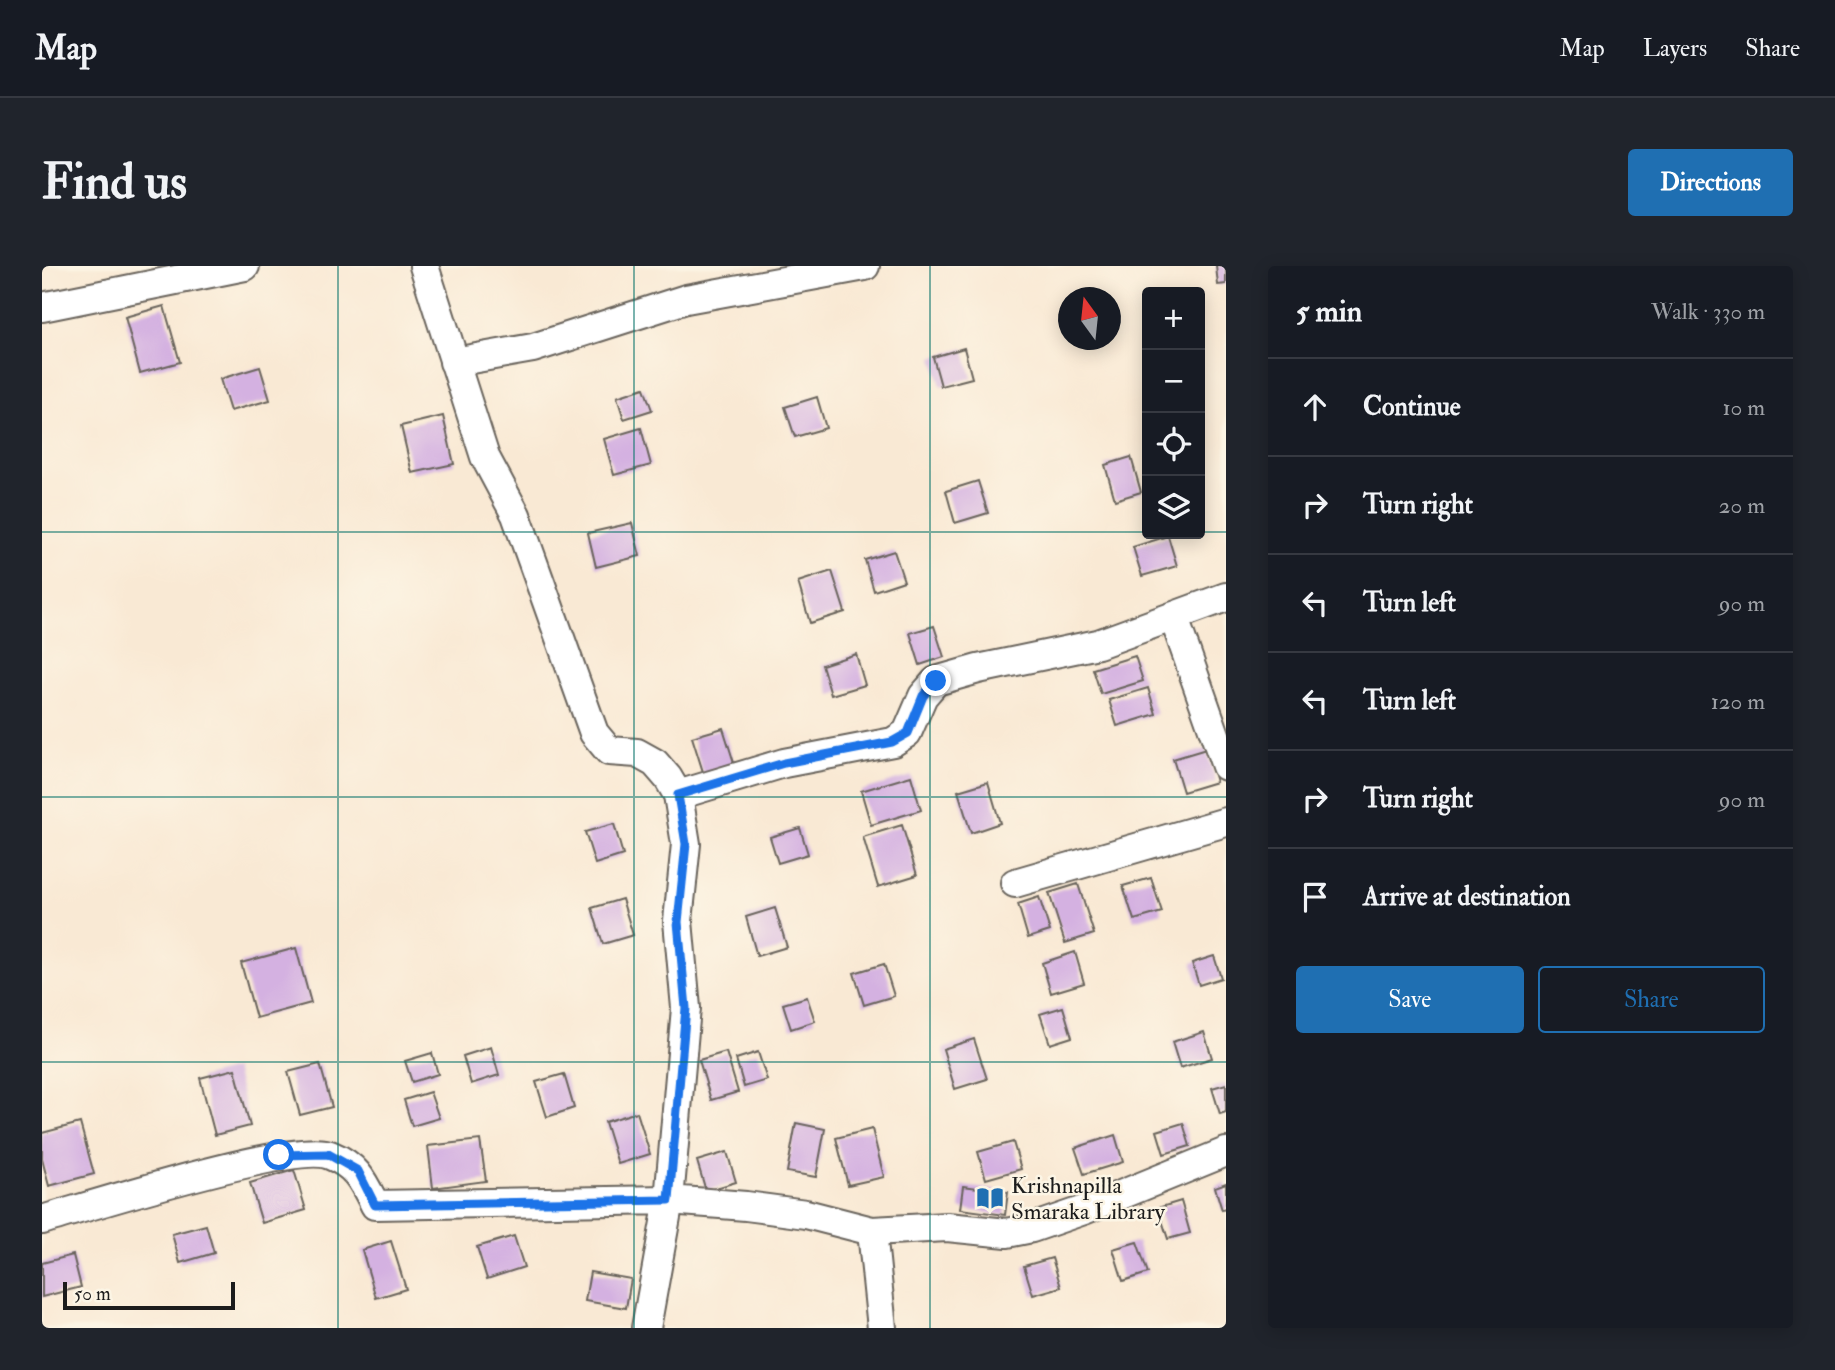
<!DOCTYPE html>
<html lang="en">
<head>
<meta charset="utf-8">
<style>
	:root { --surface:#171b24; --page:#20242c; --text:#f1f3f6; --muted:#9ea1a6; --line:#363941; --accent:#1f6fb2 }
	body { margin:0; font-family:"IM FELL Double Pica",serif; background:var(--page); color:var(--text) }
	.controls { position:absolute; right:21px; top:21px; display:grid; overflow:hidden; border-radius:7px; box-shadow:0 4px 18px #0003 }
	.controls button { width:63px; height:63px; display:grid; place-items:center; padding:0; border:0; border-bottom:2px solid var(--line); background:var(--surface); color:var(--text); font:35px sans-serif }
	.compass { position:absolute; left:1016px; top:21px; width:63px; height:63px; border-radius:50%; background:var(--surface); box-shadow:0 4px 18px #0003; rotate:345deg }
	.scale { position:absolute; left:21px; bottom:18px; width:172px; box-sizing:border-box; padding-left:7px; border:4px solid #1c1c1c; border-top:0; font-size:19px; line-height:24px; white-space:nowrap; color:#1c1c1c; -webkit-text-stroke:5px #fcf5e5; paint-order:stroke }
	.stop { position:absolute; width:21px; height:21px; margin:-16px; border:5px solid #1a73e8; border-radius:50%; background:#fff }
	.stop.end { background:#1a73e8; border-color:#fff; box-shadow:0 2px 7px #0008 }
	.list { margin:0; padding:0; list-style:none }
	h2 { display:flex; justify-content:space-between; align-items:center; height:91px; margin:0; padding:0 28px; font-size:30px }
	h2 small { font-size:23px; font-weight:400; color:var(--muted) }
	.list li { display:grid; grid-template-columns:46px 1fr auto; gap:21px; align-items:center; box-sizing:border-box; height:98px; padding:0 28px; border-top:2px solid var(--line) }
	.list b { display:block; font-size:26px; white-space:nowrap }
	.list em { font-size:23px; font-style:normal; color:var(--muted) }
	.actions { display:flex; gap:14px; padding:21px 28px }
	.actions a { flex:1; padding:16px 0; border:2px solid var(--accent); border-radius:7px; text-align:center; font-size:24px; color:var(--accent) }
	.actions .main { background:var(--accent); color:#fff }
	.icon { flex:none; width:38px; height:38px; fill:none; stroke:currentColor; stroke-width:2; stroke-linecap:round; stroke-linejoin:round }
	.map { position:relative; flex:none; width:1184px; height:1062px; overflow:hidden; border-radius:7px }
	header { display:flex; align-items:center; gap:42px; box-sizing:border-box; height:98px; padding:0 35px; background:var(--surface); border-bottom:2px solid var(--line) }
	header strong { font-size:33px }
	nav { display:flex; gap:38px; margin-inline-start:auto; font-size:24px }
	.intro { display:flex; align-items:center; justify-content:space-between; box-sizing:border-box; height:168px; padding:0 42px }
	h1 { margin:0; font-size:49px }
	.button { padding:18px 32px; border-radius:7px; background:var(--accent); color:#fff; font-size:24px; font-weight:700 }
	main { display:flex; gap:42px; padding:0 42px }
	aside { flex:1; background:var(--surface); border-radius:7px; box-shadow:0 4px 18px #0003 }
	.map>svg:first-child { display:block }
</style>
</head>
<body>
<header>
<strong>Map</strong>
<nav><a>Map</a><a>Layers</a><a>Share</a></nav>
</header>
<div class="intro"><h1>Find us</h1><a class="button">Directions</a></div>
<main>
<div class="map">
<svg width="1184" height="1062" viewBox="0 0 1184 1062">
	<rect width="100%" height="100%" fill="#fcf5e5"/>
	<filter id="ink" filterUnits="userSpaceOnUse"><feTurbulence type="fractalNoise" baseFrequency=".0143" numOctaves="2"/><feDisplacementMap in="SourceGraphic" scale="14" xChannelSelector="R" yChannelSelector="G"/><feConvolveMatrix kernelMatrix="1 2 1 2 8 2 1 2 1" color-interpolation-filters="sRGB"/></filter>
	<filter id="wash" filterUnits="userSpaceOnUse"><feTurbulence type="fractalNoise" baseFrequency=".00686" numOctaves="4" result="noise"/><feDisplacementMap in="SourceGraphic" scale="28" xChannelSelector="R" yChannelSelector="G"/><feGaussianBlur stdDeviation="1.57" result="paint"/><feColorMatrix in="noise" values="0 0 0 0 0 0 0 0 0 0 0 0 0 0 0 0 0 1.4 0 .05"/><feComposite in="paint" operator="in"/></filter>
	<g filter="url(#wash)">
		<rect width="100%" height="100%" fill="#f9e9d4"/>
		<g id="blocks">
			<!-- building -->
			<path fill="#d4b1e1" d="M1174,0H1184V18L1176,19Z
				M122,40L138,96L98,107L83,51Z
				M922,82L930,112L899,120L891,91Z
				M218,101L228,134L188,145L178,113Z
				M602,122L610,144L582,153L575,131Z
				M775,131L784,162L753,171L743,141Z
				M401,150L412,198L370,207L359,160Z
				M599,162L609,199L572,209L562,173Z
				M1089,191L1099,226L1073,234L1063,199Z
				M936,215L946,247L913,257L904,225Z
				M590,257L598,290L554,301L546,267Z
				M1126,270L1135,300L1100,310L1091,281Z
				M852,285L862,315L832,325L823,294Z
				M790,305L803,346L768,357L756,316Z
				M892,360L902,391L878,399L868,367Z
				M814,388L823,419L789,429L780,399Z
				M1093,390L1101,415L1059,428L1051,403Z
				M1106,422L1114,448L1075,460L1067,434Z
				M681,462L693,500L662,509L650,471Z
				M1164,483L1174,516L1141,526L1131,493Z
				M869,510L879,544L829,559L819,525Z
				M946,516L958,557L929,567L916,525Z
				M572,558L581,589L553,598L543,566Z
				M860,559L875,609L836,621L821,571Z
				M758,562L766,588L736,597L728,571Z
				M1109,612L1120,646L1092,654L1081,620Z
				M1036,618L1052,668L1023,677L1007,627Z
				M997,631L1008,665L986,672L976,638Z
				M580,633L591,669L561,678L550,642Z
				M733,642L745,681L715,690L704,651Z
				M254,682L269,737L214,752L199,697Z
				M1033,686L1042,717L1009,727L1000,697Z
				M1172,690L1179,712L1157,719L1150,697Z
				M842,698L852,730L822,739L812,707Z
				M765,731L773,755L749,763L741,738Z
				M1021,741L1030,771L1008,778L998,748Z
				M1162,766L1170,792L1138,802L1130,776Z
				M932,773L945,813L913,823L901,783Z
				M449,781L457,809L429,818L421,790Z
				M684,786L696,826L669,834L657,794Z
				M716,786L725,814L702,821L694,793Z
				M390,787L396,808L370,816L363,795Z
				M278,798L290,841L258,849L246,806Z
				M193,803L208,860L173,869L158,812Z
				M522,808L532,842L505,851L494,816Z
				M1184,818V846L1178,848L1170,822Z
				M388,826L397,852L370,860L362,834Z
				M595,846L608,888L576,898L563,856Z
				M38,857L52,908L7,920L0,893V867Z
				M754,857L783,863L774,911L745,906Z
				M1141,857L1148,880L1122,888L1115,865Z
				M830,863L842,911L806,919L794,872Z
				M1073,869L1081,896L1042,908L1033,882Z
				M438,874L444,915L391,922L386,880Z
				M971,876L979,903L944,913L936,886Z
				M685,886L694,916L664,925L655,895Z
				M252,904L264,944L220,957L208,917Z
				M1184,917V943L1180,944L1173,921Z
				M921,920L966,926L963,949L918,943Z
				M1139,935L1148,967L1126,973L1116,942Z
				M164,959L172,987L138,997L130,968Z
				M472,970L482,1001L445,1013L435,981Z
				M349,975L364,1023L334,1032L320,984Z
				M1095,976L1106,1007L1081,1015L1071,983Z
				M31,989L39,1021L0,1031V997Z
				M1010,992L1019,1021L991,1029L982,1000Z
				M548,1006L589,1013L584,1042L543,1035Z"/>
		</g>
	</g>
	<g filter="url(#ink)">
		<use href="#blocks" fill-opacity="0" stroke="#69645c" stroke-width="2"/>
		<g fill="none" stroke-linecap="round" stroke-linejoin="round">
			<defs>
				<path id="minor" d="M382,0L443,191L474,249L552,467L567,485L595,487L613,497L626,512L636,529L644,578L636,655L644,742L627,934L604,1062
					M0,41L203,0
					M412,96L491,82L644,33L823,0
					M1132,352L1184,500
					M636,529L742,497L851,476L865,467L881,430L894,415L936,403L1056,378L1184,331
					M973,617L1184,556
					M0,954C49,940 252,875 288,889C315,900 321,915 333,939L627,934L704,940L764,948L830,965L905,961L965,967L990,962L1042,944L1184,886
					M830,965L840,1062"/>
			</defs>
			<!-- minor casing -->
			<use href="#minor" stroke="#69645c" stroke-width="32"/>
			<!-- minor -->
			<use href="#minor" stroke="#fff" stroke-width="28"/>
		</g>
	</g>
	<g fill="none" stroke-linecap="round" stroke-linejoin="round" filter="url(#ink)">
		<!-- route -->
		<path stroke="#1a73e8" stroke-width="9" d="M237,889L286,888L316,905L333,939L627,934L644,742L636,656L644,578L636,529L742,497L850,476L866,467L881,430L894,415"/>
	</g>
	<!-- grid -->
	<path fill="none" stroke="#0f766e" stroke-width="2" stroke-opacity="0.55" d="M296,0V1062M592,0V1062M888,0V1062M0,266H1105M1158,266H1184M0,531H1184M0,796H1184"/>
	<!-- icons -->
	<defs>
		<symbol id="library-bare" viewBox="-9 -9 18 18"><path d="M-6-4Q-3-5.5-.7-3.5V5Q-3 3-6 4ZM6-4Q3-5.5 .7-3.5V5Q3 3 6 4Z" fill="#1f6fb2" stroke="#fcf5e5" stroke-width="2.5" paint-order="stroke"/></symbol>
	</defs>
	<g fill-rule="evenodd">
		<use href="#library-bare" x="929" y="913" width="38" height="38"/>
	</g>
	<g text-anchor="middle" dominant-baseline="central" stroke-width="5" stroke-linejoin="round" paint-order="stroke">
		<!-- poi labels -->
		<g font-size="23" fill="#1c1c1c" stroke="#fcf5e5" text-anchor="start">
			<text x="969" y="919">Krishnapilla<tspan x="969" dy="26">Smaraka Library</tspan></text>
		</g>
	</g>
</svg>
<div class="controls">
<button>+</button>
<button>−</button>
<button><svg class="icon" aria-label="locate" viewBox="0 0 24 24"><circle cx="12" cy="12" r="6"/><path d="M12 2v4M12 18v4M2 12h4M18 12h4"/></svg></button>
<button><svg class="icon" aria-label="layers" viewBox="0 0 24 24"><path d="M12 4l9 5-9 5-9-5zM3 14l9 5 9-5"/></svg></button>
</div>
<svg class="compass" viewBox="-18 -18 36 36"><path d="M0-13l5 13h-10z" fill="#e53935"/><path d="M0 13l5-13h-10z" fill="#9ea1a6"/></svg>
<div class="scale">50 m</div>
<div class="stop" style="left:237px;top:889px"></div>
<div class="stop end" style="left:894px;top:415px"></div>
</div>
<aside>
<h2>5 min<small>Walk · 330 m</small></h2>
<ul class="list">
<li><svg class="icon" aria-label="ahead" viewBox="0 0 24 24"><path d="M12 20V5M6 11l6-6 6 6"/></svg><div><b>Continue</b></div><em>10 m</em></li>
<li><svg class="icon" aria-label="right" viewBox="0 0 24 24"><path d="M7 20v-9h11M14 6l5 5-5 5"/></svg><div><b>Turn right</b></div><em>20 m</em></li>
<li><svg class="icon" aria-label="left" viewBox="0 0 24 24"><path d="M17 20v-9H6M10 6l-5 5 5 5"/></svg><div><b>Turn left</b></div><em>90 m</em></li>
<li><svg class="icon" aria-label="left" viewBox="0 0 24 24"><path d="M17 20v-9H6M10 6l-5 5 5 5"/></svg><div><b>Turn left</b></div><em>120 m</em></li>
<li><svg class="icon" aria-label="right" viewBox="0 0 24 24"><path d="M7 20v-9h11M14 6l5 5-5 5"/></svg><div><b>Turn right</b></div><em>90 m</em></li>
<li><svg class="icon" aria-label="arrive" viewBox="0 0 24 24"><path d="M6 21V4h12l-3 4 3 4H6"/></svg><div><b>Arrive at destination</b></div></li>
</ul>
<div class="actions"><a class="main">Save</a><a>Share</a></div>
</aside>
</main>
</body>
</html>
